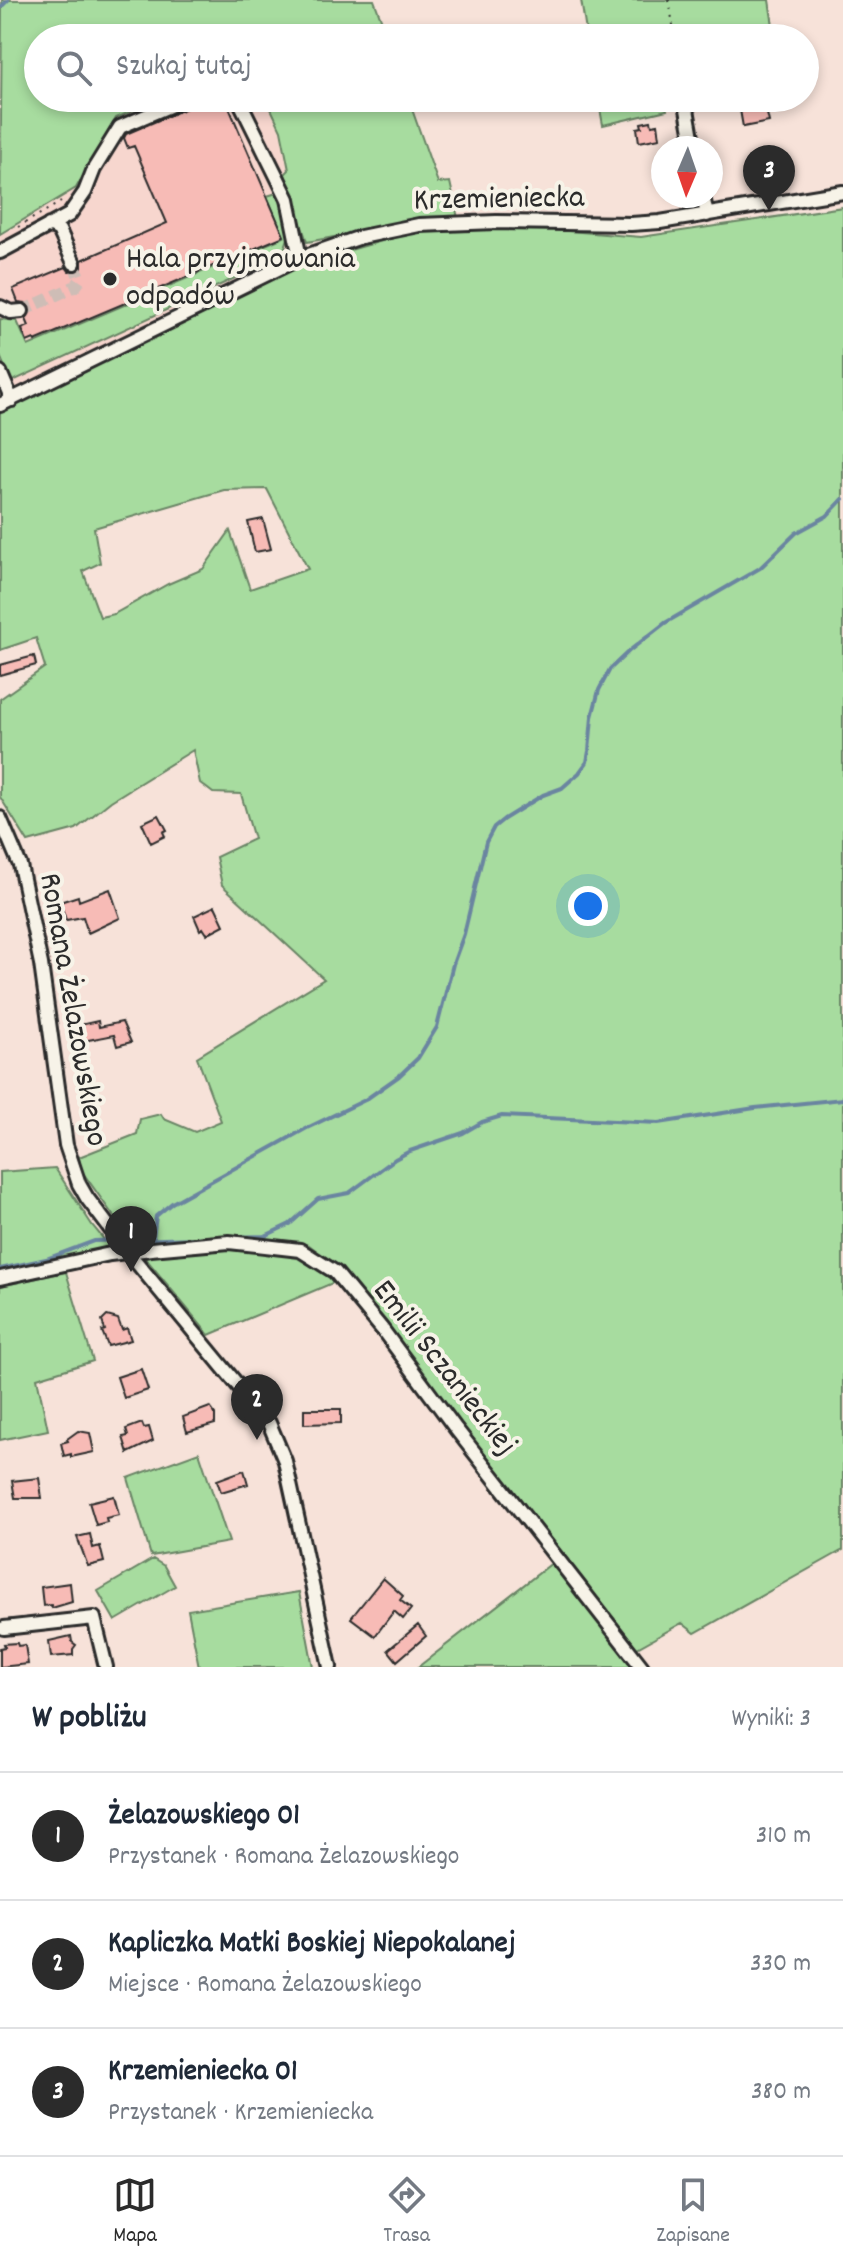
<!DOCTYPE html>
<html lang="pl">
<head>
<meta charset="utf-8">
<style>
	:root { --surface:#fff; --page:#f2f2f3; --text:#1f2937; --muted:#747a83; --line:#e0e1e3; --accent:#2b2b2b }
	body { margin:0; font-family:Dekko,sans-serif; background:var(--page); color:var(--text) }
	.compass { position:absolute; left:651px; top:136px; width:72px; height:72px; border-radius:50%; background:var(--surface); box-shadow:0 4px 12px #0003; rotate:182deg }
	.you { position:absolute; left:588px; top:906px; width:28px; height:28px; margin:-20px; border:6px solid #fff; border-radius:50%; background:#1a73e8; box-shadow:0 0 0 12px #1a73e833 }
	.badge { display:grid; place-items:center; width:52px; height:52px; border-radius:50%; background:var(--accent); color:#fff; font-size:26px; font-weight:700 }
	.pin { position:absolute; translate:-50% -66px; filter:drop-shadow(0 2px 4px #0008) }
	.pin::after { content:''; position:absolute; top:42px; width:28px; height:24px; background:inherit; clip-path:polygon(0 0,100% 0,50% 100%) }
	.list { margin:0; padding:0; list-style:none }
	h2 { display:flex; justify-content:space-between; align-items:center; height:104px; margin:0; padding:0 32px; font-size:34px }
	h2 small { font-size:26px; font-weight:400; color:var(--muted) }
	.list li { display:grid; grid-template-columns:52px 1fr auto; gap:24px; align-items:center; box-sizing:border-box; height:128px; padding:0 32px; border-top:2px solid var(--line) }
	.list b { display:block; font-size:30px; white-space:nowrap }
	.list p { margin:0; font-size:26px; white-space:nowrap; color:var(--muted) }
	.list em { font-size:26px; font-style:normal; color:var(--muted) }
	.icon { flex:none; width:44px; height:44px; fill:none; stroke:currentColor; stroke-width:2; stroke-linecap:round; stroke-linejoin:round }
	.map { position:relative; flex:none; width:843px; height:1667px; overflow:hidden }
	.search { position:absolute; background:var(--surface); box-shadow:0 4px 12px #0003; left:24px; right:24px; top:24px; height:88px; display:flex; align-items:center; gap:20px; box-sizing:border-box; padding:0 28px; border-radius:44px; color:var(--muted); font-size:30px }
	.sheet { height:488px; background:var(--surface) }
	nav { display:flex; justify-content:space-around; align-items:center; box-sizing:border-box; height:112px; border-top:2px solid var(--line); background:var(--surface); font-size:22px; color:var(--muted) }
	nav a { display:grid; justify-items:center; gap:4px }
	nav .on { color:var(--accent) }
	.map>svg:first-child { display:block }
</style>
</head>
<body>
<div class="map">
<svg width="843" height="1667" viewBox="0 0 843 1667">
	<rect width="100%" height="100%" fill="#f7e2d9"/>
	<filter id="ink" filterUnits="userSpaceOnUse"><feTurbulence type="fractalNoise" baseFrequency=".0125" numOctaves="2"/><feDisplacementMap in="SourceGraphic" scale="16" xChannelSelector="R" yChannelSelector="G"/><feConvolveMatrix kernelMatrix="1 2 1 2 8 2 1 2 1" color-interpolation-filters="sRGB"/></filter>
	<g filter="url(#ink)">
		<!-- built -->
		<path fill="#f7d6ce" d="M161,98H266L281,130L289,170L285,175L307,242L277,261L0,396V235L76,188L116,118Z"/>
		<!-- green -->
		<path fill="#a7dc9f" stroke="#698465" stroke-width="2" fill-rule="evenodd" d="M2,0H374L388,38H38V98H161L116,118L76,188L0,234Z
			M581,0H769L775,38H587Z
			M266,98H408L438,183L450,182L458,218L415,222L307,242L285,174L289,170L281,130Z
			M598,98H664L667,110L603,125Z
			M277,193C286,218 298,237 276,259L11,382L0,356V319L17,321L28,346L284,237L267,196Z
			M843,207V1550L695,1633L682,1623L637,1648L340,1269L309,1245L266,1240H191L134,1245L81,1170L79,1157L137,1134L140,1119L161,1114L164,1119L195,1132L221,1121L197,1057L324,979L222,885L216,857L254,839L241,794L213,793L200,783L193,750L111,801L76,829L28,842L0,797V699L45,667L36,638L0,650V412L311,261L421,230L544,229L641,237ZM267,489L308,569L250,589L230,531L203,569L168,584L114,614L100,617L83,571L100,563L94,528L224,490Z
			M55,1168L92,1225L111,1248L0,1270V1172Z
			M237,1245C284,1250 298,1250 335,1282L209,1335L142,1254Z
			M66,1272L93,1361L37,1378L48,1430L0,1440V1286Z
			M199,1452L229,1542L151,1556L128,1478Z
			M153,1559L164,1566L175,1586L115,1621L98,1591Z
			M552,1563L632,1667H418Z
			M299,1592L313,1667H199L188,1610Z"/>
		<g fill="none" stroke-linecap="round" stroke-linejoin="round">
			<!-- stream -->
			<path stroke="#6b85a0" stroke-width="4" d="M0,8L8,0
				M153,1238L156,1216L172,1203L307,1128L365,1100L399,1076L418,1058L437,1027L453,964L464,934L486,842L494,827L504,819L543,795L562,788L579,773L587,762L589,751L592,717L599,690L610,669L629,651L665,623L760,568L796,533L827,516L843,499
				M0,1269L46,1259L94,1241L265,1236L290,1224L318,1199L349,1193L395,1159L410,1151L463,1133L482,1122L502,1116L659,1123L755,1108L843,1099"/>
		</g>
		<!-- building -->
		<path fill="#f7bbb6" stroke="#2b2b2b" stroke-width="2" d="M210,98H225L284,236L35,341L34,339L27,342L22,329L29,326L26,319L31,309L26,303L18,302L13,289L66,267L69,271H77L82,268V260L167,223L134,146L128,148L124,138L126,134Z
			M765,105L769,122L743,127L740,110Z
			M651,121L652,125L658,124L660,138L639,142L637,128L642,127L641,123Z
			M263,519L271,549L255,552L248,522Z
			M34,656L36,665L0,675V665Z
			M159,815L167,830L163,832L165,836L151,843L142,823Z
			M110,889L120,918L88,933L83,917L66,920L60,902L78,896L79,901Z
			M215,906L224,925L207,934L203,928L200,930L194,916Z
			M98,1021L99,1027L122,1022L131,1042L117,1046L114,1035L83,1041L80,1025Z
			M107,1316L118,1319L122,1330L127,1328L131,1340L108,1346L102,1331L105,1330L102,1321Z
			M141,1369L148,1390L124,1398L117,1377Z
			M210,1407L215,1414V1424L187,1432L183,1417Z
			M304,1409H341V1423L304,1424Z
			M142,1423L144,1428L149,1427L153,1441L128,1453L123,1437L128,1436L126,1429Z
			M78,1431L90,1433L94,1452L71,1457V1454L64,1456L61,1443L68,1441L67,1439Z
			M244,1470L248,1484L221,1492L217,1480Z
			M39,1478L42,1498H15L12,1481Z
			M114,1496L119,1515L106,1518L107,1522L96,1525L89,1502Z
			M90,1534L93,1548L100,1546L104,1562L88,1566L77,1537Z
			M383,1578L403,1596L400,1600L411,1609L403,1619L394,1611L375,1636L351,1618Z
			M70,1583L72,1602L52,1608L51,1605L43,1606L41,1587Z
			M418,1625L426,1636L397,1661L388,1650Z
			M71,1636L72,1642L76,1645L73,1649V1655L51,1657L49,1641Z
			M17,1643L18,1646L25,1645L28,1664L0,1667V1648L5,1647L4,1644Z"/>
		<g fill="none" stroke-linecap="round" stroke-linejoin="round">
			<!-- minor-tunnel -->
			<path stroke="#cebdb6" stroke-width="12" stroke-dasharray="12 6" stroke-linecap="butt" d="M22,311L76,286L80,280L74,263"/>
			<defs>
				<path id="minor" d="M238,98L288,199L300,258
					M685,98L694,148
					M703,196L707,215
					M49,225L59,230L74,263
					M0,252L69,215L85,192L94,169L120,127L188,98
					M0,307L11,312L22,311
					M0,372L12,400
					M0,405L300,258L361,237L419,225L496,222L631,224L660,222L843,192
					M0,818L20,865L41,964L66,1145L79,1184L87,1198L128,1252L269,1423L285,1461L330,1667
					M0,1278L110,1254L151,1249L229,1242L300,1250L335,1272L382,1329L456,1429L642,1667
					M4,1628L94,1618L106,1667"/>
			</defs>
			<!-- minor casing -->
			<use href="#minor" stroke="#2b2b2b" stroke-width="18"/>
			<!-- path -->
			<path stroke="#2b2b2b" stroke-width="2" stroke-dasharray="2 6" stroke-linecap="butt" d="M669,0L675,38
				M18,227L61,202"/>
			<!-- minor -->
			<use href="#minor" stroke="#f7f3e8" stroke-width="12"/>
		</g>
	</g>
	<!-- markers -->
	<circle fill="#2b2b2b" stroke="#f7f3e8" stroke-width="3" cx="110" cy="279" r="8"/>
	<g text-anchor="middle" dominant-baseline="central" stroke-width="8" stroke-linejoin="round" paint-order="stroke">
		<!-- street labels -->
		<g font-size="32" fill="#2b2b2b" stroke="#f7f3e8">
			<text transform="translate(499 201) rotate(-1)">Krzemieniecka</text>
			<text transform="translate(71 1010) rotate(80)">Romana Żelazowskiego</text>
			<text transform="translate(443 1369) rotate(52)">Emilii Sczanieckiej</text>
		</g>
		<!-- poi labels -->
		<g font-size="32" fill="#2b2b2b" stroke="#f7f3e8" text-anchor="start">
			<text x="126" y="261">Hala przyjmowania<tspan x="126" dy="37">odpadów</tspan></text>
		</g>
	</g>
</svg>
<svg class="compass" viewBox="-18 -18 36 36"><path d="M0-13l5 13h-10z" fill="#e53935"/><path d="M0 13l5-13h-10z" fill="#747a83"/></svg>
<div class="you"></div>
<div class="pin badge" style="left:131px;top:1272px">1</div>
<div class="pin badge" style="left:257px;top:1440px">2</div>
<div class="pin badge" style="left:769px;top:211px">3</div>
<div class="search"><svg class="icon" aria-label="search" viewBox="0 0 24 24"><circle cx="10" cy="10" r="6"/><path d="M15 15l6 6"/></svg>Szukaj tutaj</div>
</div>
<section class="sheet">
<h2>W pobliżu<small>Wyniki: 3</small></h2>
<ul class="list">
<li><span class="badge">1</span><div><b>Żelazowskiego 01</b><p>Przystanek · Romana Żelazowskiego</p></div><em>310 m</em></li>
<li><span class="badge">2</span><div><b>Kapliczka Matki Boskiej Niepokalanej</b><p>Miejsce · Romana Żelazowskiego</p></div><em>330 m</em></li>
<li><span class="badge">3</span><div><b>Krzemieniecka 01</b><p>Przystanek · Krzemieniecka</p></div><em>380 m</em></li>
</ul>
</section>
<nav>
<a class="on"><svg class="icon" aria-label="map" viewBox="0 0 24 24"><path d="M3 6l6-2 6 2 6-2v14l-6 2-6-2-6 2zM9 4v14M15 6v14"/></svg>Mapa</a>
<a><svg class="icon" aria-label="directions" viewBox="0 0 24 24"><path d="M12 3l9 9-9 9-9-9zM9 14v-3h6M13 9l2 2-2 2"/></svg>Trasa</a>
<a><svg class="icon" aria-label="saved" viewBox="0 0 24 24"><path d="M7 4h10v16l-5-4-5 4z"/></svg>Zapisane</a>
</nav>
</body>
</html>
